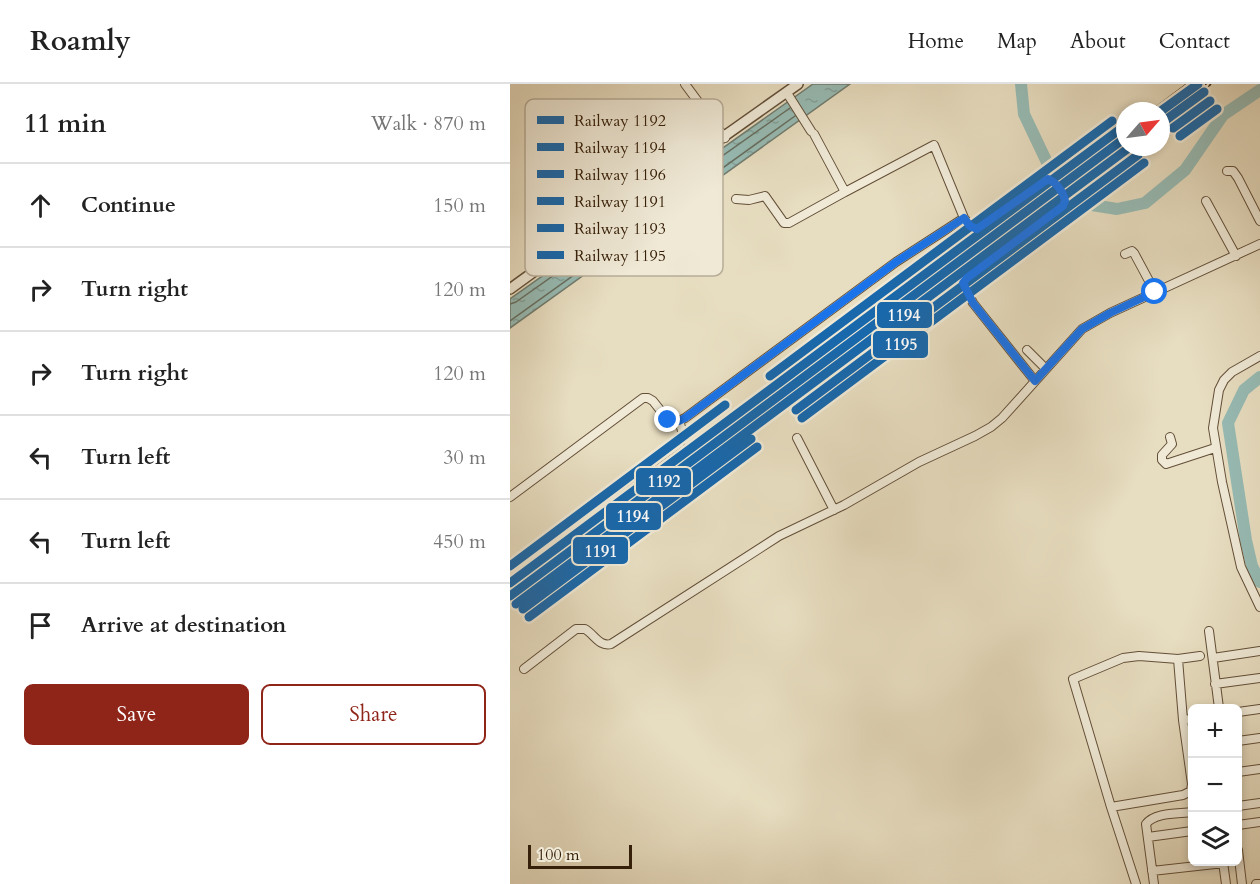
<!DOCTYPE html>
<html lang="en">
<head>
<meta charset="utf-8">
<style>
	:root { --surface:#fff; --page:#f2f2f2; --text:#222; --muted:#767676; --line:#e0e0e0; --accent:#8f2418 }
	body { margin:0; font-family:Cardo,serif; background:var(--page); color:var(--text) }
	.controls { position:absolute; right:18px; bottom:18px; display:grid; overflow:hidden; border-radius:9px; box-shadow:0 3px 9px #0003 }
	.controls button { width:54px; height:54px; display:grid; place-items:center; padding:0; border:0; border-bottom:2px solid var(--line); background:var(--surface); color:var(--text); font:30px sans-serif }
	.compass { position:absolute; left:606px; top:18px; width:54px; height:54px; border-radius:50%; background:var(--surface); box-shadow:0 3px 9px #0003; rotate:62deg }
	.scale { position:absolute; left:18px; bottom:15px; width:104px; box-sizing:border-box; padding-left:6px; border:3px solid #37200a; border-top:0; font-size:16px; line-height:21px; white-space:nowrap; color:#37200a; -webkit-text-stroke:4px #efe9d6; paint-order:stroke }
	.stop { position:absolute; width:18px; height:18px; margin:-14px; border:4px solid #1a73e8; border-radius:50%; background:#fff }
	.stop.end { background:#1a73e8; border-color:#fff; box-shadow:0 2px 6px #0008 }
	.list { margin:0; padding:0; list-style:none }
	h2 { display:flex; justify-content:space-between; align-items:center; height:78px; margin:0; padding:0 24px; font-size:26px }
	h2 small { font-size:20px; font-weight:400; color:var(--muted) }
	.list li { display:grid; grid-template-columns:39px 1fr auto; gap:18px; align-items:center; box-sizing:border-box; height:84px; padding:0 24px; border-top:2px solid var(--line) }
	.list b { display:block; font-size:22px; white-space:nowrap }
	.list em { font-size:20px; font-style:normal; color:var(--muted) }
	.actions { display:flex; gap:12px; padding:18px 24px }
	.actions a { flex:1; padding:14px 0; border:2px solid var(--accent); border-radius:9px; text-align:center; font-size:21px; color:var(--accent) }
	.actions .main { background:var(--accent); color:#fff }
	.icon { flex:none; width:33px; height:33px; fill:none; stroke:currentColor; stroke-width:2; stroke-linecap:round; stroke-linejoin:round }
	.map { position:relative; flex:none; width:750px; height:800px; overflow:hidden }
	header { display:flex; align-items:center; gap:36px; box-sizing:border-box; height:84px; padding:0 30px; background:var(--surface); border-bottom:2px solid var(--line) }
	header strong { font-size:28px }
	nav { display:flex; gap:33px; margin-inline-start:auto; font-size:21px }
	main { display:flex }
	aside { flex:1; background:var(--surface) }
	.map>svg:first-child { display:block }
</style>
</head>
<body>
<header>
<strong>Roamly</strong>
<nav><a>Home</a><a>Map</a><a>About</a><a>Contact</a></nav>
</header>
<main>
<aside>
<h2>11 min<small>Walk · 870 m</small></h2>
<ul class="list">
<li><svg class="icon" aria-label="ahead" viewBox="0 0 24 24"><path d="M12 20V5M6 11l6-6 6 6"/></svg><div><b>Continue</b></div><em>150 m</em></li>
<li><svg class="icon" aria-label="right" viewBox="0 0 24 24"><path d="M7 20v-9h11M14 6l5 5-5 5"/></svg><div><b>Turn right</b></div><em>120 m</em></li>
<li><svg class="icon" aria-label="right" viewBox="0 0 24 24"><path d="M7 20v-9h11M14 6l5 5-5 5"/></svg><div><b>Turn right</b></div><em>120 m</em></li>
<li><svg class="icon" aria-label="left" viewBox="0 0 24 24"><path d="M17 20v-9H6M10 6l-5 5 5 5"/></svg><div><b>Turn left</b></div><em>30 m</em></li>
<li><svg class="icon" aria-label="left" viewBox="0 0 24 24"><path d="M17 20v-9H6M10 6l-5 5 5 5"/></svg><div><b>Turn left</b></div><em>450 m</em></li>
<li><svg class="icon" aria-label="arrive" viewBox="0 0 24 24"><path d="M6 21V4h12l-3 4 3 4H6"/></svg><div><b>Arrive at destination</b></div></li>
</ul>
<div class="actions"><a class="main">Save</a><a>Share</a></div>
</aside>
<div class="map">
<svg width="750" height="800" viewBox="0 0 750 800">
	<defs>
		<pattern id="water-ripples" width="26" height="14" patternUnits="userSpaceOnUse" patternTransform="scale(1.5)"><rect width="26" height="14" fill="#97bbb4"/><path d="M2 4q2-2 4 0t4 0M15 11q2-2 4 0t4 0" fill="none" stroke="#83a099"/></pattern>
	</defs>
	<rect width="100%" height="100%" fill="#e7ddc0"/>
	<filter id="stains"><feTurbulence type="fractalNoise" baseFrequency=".00333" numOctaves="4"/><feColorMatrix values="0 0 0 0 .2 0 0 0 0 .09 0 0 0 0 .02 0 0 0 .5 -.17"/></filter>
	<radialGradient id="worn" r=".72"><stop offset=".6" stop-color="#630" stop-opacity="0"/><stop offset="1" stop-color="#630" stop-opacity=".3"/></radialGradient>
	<!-- water -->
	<path fill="url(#water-ripples)" stroke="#717d70" stroke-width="1.5" d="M303,0H340L0,244V215Z"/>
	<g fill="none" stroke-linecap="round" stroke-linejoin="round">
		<!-- shore -->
		<path stroke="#676e5f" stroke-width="1.5" d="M0,220L6,218L280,24
			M0,237L285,32"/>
		<!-- river -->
		<path stroke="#97bbb4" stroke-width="12" d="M511,0L514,30L544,93L582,121L607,125L635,119L675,86L713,31L750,6
			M750,293L734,306L718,339L736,456L742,482L750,498"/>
		<defs>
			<path id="minor" d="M175,0L215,54
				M277,9L301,47
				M304,50L335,108L424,61L454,134L462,144L467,145L534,97L542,96L555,113L553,122L457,194L453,199L463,219L525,297
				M717,87H723L728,94L750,137
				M226,115L239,116L255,112L274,139H279L335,108
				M696,117L726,172
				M615,170L622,167L624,169L645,208
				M517,266L536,285
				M750,272L722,288L714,296L709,306L703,344L712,398L731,483L750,523
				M660,353L662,360L652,371V376L656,380L705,364
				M287,354L324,426
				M0,413L133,314H138L143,317L158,336L169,337L175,334L386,178L454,134
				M0,480L170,359C174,350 172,346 169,337
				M699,547L709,624
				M703,574L750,567
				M668,575L690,572
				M14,585L66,545H75C84,550 89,563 101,560L269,452L334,421L409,378L465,352L481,343L492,334L572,245L600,229L750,160
				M705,600L750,594
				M728,628L750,625
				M673,636L668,575L629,572L613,574L563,595L601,723L673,711L681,707L682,700L673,636L682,635
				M728,657L750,654
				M728,688L750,685
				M728,722L750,719
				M601,723L626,800
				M728,741L750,738
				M638,753L682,747
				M728,766L732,800
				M713,778L716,800
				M642,787L714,779
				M644,800L636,740C645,728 669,730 682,728
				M746,800H750"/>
			<path id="tertiary" d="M0,205L73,152L288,0"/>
		</defs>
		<!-- minor casing -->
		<use href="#minor" stroke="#634f38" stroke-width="10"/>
		<!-- tertiary casing -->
		<use href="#tertiary" stroke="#634f38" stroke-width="12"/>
		<!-- minor -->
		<use href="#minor" stroke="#efe9d6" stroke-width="8"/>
		<!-- tertiary -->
		<use href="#tertiary" stroke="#efe9d6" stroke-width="9"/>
		<defs>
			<path id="rail" d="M643,27L679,0
				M651,36L699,0
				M228,338L615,48
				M0,521L615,63"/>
		</defs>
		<!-- rail casing -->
		<use href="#rail" stroke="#37200a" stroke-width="4.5"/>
		<!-- rail -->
		<use href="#rail" stroke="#efe9d6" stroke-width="2" stroke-dasharray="7" stroke-linecap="butt"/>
		<defs>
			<path id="rail-1" d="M651,27L688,0
				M0,512L615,54"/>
			<path id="rail-2" d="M657,35L694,8
				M6,520L620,63"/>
			<path id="rail-3" d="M0,499L609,46"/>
			<path id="rail-4" d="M663,44L700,17
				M286,326L628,71
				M13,525L241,355"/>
			<path id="rail-5" d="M260,292L602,37
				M0,482L215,321"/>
			<path id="rail-6" d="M670,52L707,25
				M292,334L634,79
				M19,533L247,363"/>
		</defs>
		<!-- rail-1 casing -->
		<use href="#rail-1" stroke="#efe9d6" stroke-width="14"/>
		<!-- rail-2 casing -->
		<use href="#rail-2" stroke="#efe9d6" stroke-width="14"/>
		<!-- rail-3 casing -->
		<use href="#rail-3" stroke="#efe9d6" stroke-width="14"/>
		<!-- rail-4 casing -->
		<use href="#rail-4" stroke="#efe9d6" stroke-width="14"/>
		<!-- rail-5 casing -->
		<use href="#rail-5" stroke="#efe9d6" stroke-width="14"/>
		<!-- rail-6 casing -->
		<use href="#rail-6" stroke="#efe9d6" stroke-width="14"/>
		<!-- rail-1 -->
		<use href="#rail-1" stroke="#1968ab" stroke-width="9"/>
		<!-- rail-2 -->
		<use href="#rail-2" stroke="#1968ab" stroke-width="9"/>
		<!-- rail-3 -->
		<use href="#rail-3" stroke="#1968ab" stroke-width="9"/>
		<!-- rail-4 -->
		<use href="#rail-4" stroke="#1968ab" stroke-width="9"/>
		<!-- rail-5 -->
		<use href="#rail-5" stroke="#1968ab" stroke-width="9"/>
		<!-- rail-6 -->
		<use href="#rail-6" stroke="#1968ab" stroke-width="9"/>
	</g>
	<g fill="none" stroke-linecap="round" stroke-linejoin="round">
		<!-- route -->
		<path stroke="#1a73e8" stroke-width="8" d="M158,336L169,337L175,334L386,178L454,134L460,142L467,145L538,95C546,98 554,109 555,117L553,122L457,194L453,199L463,219L525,297L572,245L600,229L645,208"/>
	</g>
	<!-- legend -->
	<rect x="15" y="15" width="198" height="177" rx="9" fill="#efe9d6" stroke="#b8ad99" stroke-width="1.5"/>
	<rect x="27" y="32" width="27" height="8" fill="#1968ab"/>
	<rect x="27" y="59" width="27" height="8" fill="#1968ab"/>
	<rect x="27" y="86" width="27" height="8" fill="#1968ab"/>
	<rect x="27" y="113" width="27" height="8" fill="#1968ab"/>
	<rect x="27" y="140" width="27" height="8" fill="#1968ab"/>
	<rect x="27" y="167" width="27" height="8" fill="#1968ab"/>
	<g font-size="16" fill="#37200a">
		<text x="64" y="42">Railway 1192</text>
		<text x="64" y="69">Railway 1194</text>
		<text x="64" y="96">Railway 1196</text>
		<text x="64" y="123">Railway 1191</text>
		<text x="64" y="150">Railway 1193</text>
		<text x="64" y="177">Railway 1195</text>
	</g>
	<g stroke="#efe9d6" stroke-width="2">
		<rect x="366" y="217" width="57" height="28" rx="6" fill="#1968ab"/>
		<rect x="362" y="246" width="57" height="29" rx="6" fill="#1968ab"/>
		<rect x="125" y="383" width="57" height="29" rx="6" fill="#1968ab"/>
		<rect x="95" y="418" width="57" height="29" rx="6" fill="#1968ab"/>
		<rect x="62" y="452" width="57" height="29" rx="6" fill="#1968ab"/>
	</g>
	<g font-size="16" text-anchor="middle" font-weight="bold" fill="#fff">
		<text x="394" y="237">1194</text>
		<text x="391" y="266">1195</text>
		<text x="154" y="403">1192</text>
		<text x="123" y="438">1194</text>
		<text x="91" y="473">1191</text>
	</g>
	<rect width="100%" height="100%" filter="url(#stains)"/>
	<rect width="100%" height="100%" fill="url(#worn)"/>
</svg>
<div class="controls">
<button>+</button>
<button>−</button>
<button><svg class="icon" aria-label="layers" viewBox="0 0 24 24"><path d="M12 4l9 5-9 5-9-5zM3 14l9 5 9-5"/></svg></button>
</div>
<svg class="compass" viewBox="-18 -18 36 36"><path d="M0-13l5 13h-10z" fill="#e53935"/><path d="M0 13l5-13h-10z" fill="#767676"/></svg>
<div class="scale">100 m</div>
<div class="stop" style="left:645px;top:208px"></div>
<div class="stop end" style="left:158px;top:336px"></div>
</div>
</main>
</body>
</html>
